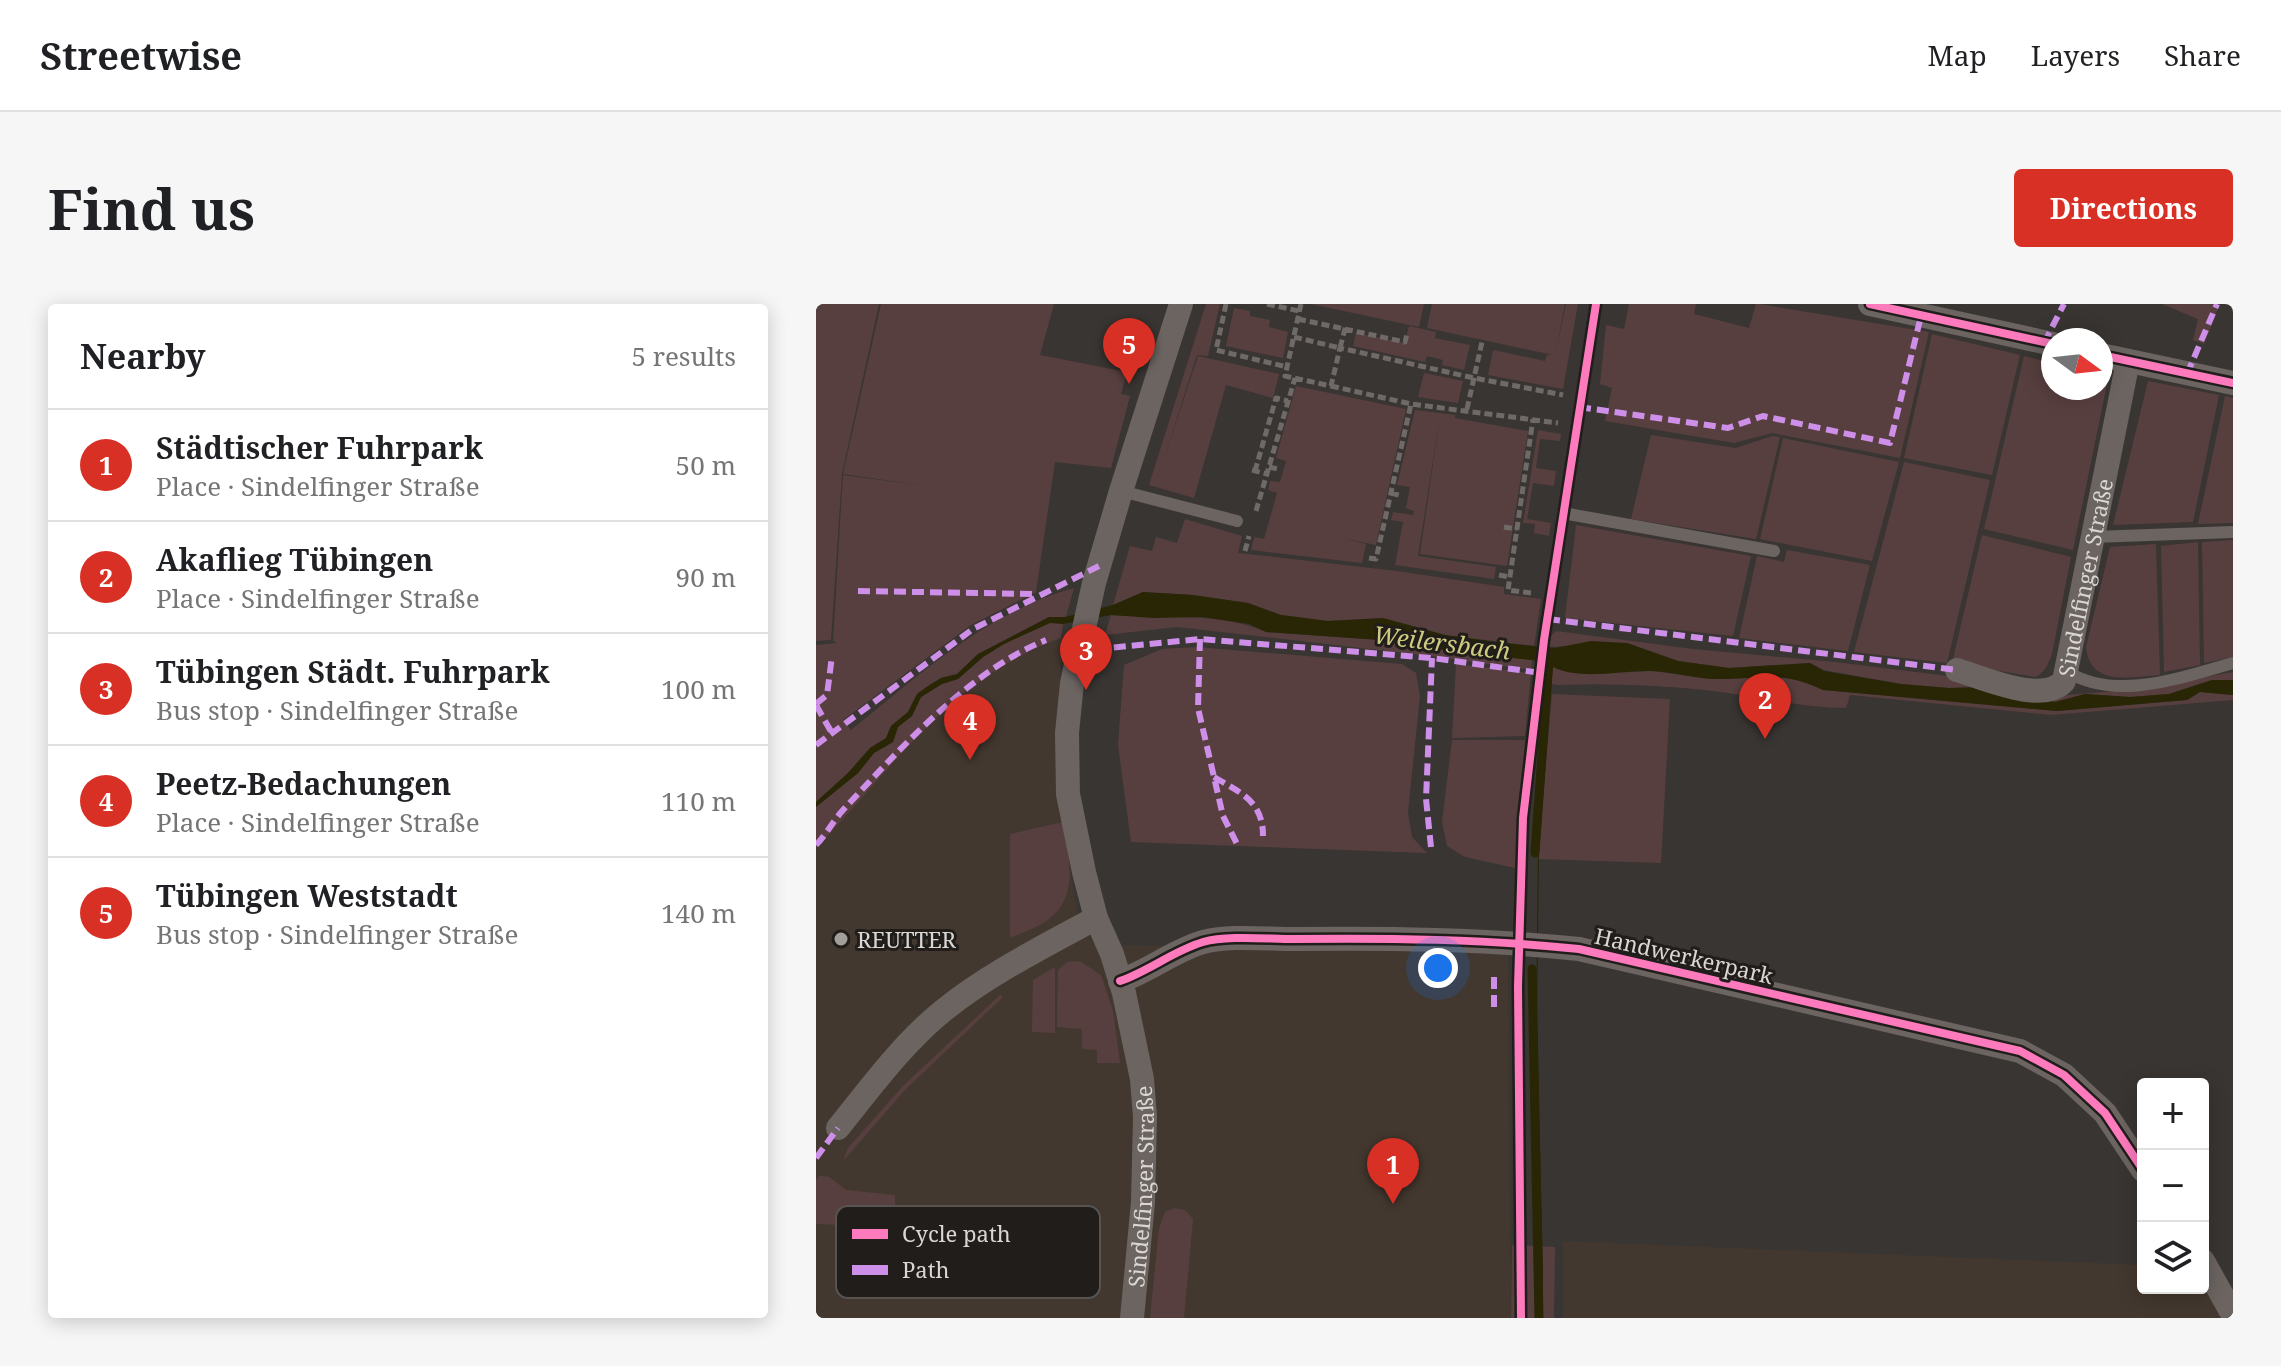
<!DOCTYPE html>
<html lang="en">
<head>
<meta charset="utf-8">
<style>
	:root { --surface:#fff; --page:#f6f6f6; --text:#202124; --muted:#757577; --line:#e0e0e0; --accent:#d93025 }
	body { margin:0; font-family:"Noto Serif",serif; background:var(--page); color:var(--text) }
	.controls { position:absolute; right:24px; bottom:24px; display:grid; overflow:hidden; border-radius:8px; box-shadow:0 4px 20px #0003 }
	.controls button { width:72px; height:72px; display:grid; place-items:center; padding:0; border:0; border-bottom:2px solid var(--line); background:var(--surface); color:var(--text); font:40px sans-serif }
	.compass { position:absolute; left:1225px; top:24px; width:72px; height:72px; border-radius:50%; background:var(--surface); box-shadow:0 4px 20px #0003; rotate:105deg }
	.you { position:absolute; left:622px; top:664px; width:28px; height:28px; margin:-20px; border:6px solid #fff; border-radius:50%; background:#1a73e8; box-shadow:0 0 0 12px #1a73e833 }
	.badge { display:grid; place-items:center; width:52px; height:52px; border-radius:50%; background:var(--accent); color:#fff; font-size:26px; font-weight:700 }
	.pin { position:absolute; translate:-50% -66px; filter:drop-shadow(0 2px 4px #0008) }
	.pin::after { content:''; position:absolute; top:42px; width:28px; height:24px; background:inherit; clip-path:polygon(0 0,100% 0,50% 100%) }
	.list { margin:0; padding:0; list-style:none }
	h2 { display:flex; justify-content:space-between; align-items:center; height:104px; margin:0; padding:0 32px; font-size:34px }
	h2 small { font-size:26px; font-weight:400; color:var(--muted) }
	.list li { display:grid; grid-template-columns:52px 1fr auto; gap:24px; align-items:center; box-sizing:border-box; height:112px; padding:0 32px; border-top:2px solid var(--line) }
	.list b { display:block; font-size:30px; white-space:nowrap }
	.list p { margin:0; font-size:26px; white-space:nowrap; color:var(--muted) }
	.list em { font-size:26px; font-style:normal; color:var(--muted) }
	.icon { flex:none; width:44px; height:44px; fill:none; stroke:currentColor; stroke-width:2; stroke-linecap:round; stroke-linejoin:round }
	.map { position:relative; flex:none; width:1417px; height:1014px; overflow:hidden; border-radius:8px }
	header { display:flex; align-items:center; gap:48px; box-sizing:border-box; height:112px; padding:0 40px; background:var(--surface); border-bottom:2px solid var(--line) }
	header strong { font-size:38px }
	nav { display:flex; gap:44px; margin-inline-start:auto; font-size:28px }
	.intro { display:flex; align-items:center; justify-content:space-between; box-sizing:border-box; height:192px; padding:0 48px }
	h1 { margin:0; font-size:56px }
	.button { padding:20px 36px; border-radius:8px; background:var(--accent); color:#fff; font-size:28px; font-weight:700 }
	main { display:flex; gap:48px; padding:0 48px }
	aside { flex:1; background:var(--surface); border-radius:8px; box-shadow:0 4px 20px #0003 }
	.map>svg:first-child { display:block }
</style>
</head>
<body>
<header>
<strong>Streetwise</strong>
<nav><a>Map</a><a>Layers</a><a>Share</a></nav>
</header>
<div class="intro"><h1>Find us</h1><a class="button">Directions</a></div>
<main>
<aside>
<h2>Nearby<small>5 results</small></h2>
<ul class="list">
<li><span class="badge">1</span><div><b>Städtischer Fuhrpark</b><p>Place · Sindelfinger Straße</p></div><em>50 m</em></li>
<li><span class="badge">2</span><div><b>Akaflieg Tübingen</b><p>Place · Sindelfinger Straße</p></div><em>90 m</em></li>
<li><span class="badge">3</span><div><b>Tübingen Städt. Fuhrpark</b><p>Bus stop · Sindelfinger Straße</p></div><em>100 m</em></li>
<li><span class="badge">4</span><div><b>Peetz-Bedachungen</b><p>Place · Sindelfinger Straße</p></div><em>110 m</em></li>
<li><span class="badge">5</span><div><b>Tübingen Weststadt</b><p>Bus stop · Sindelfinger Straße</p></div><em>140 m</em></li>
</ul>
</aside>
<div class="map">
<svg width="1417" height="1014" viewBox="0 0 1417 1014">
	<rect width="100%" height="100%" fill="#393532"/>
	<!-- built -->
	<path fill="#43382f" d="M245,334L241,491L261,606L277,641L692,645L695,1014H0V544L92,440L138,398L190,358Z
		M747,937L1327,961V984H1387V973L1417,981V1014H747Z"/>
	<!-- green -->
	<path fill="#583f3f" d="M0,0H63L26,170L15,336L0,337Z
		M65,0H238L224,51L311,68L305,90L314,92L295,164L239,158L220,288L155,321L27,416L35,426C102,372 172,307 258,284L250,313H233L162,350L141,370L125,374L112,382L101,390L92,408L75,422L70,434L54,444L32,469L0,498V341L21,339L17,337L27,171L117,183L27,170Z
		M390,0H404L392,52L381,51L347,158L382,52L463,70L457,94L410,81L378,194L333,181Z
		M495,0H608L603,23Z
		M616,0H749L739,52L750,0H762L747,85L672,71L677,46L729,57L731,51H737L611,24Z
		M813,0H880L878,10L933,24L940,0H943L1113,28L1084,154L956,129L918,139L789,117L796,84L784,80L790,21L808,25Z
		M1346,0H1404L1388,40L1377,36L1382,15Z
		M418,4L434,7V12L454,16L453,23L472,28L467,54L410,42Z
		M593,22L620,28L619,34L654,41L648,66L626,61L627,56L611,52L609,58L537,42L540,29L589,39Z
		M1116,30L1204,51L1176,171L1088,154Z
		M1208,52L1237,59V84H1285V73L1291,80L1257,246L1168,225Z
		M608,69L647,77L642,99L602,93Z
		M1332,77L1403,91L1377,218L1297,221Z
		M480,82L590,105L560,241L526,234L550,240L546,259L435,246L438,233L448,235L461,189L452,186L454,177L464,178L470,157L460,154Z
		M1409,92L1417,94V219L1382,220Z
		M599,106L639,111V114L712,127L691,262L604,250L624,111L602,252L680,263L678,275L579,261L587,218L575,216L577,208L597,211L598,207L590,204L594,183L581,181Z
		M722,126L745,130L744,137L724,135L720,164L740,167L738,182L717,179L711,215L735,219L733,232L718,229L719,220L707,219Z
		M835,131L920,144L956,132L964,133L940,235L815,215Z
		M967,134L1083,158L1056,257L944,235Z
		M1088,158L1174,176L1131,359L1038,348Z
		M369,215L426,232L422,249L581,267L688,283V290L725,295L718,342L629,331L567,314L512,317L465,311L432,299L377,291L327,288L297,301L314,242L336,247L340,233L361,239Z
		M760,221L935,252L917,332L749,314Z
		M1166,231L1255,253L1236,350C1232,360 1230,368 1219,373L1136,359Z
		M1417,236V353L1388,359L1386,238Z
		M1382,238L1384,361L1348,368L1345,242Z
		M1340,240L1344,371C1314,373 1274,383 1270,343L1294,243Z
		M971,246L1054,261L1032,347L923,334L941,252L968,258Z
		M295,311C347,315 402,307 450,328L578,337L611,344L716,356L715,366L615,352L361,323L289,331Z
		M234,318L247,320L245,334C134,374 78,463 0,544V503L42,469L58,449L77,438L82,423L96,412L105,393L126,380L142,375L167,353L188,340Z
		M740,327L877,345L1019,358L1140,373L1241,392L1322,385L1417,368V376H1396L1353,390L1314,393L1269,390L1239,398L1166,383L1133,384L1085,380L1008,366L994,359L913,364L862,357L811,339L733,343L735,332Z
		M380,343L586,360L600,369L604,392L592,508L596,533L611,549L315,538L302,441L308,361L346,345Z
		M640,360L715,369L709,432L636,434Z
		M735,363L773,370L837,367L897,375L948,371L982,375L1007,386L1241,407L1371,396L1384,388L1417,391V396L1235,411L1034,391L1030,404C983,404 936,391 889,386C840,381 791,379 741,381L732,379Z
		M736,390L854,395L845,559L722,555Z
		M636,436H709L699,564L649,553L631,542L626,518Z
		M247,518C252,550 264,590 234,614C224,623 207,628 194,634V530Z
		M264,657L285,671L297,707L304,759H281V746L266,745V725L241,723L242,666L251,658Z
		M239,663V729L216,728L217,676Z
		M184,691L187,693L89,786L27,857L32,844L87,782Z
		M3,872L13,873L30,886L79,891L80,923L0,920V876Z
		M358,904L369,906L377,915L368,1014H334L343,925L349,908Z
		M696,941L739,943L738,1014H695Z"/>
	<!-- water -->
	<path fill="#292605" d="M327,288L377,291L432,299L465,311L512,317L567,314L629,331L688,339L739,344L775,337L811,339L862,357L913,364L994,359L1008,367L1085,380L1133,384L1166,383L1239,398L1269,390L1314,393L1353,390L1396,376H1417V391L1384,388L1371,396L1241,407L1007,386C961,365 943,376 897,375C877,374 856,368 835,367C804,366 766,377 737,363L723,549L721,716L727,966L726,1014L720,716L722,550L736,362L724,357L611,344L578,337L450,328L433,320L386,313L337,314L295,311L247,320L234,319L188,340L167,353L142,375L126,380L105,393L96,412L82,423L77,438L58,449L42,469L0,503V498L32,469L54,444L70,434L75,422L92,408L101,390L112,382L125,374L141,370L162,350L233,313H249L297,301Z"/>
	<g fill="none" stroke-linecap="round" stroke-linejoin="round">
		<!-- stream -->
		<path stroke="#292605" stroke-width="9" d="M719,549L733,352
			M716,665L723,1014"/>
		<!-- path -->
		<path stroke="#6f6a68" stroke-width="5" stroke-dasharray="8 4" stroke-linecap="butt" d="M410,0L400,46L471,63
			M451,0L483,7
			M485,0L469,72L515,82L524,44L658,74L747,91
			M482,15L589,38L591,30
			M478,33L524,44L530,21
			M515,82L595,100L742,119
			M651,105L666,38
			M453,163L462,165
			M436,166L451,170
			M439,167L460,94L472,97
			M575,189L586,192
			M440,207L479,74
			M688,223L701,225
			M429,247L433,232
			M553,254L560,255L595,100
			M683,271L694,273
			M715,289L692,286L717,115"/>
		<!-- lane -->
		<path stroke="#6b6461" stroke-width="12" d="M305,187L421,217
			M747,209L958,247
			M1277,233L1417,228
			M728,336L780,0
			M1252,368C1301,398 1366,373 1417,359"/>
		<!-- street -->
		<g stroke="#6b6461" stroke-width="24">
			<path d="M1054,0L1237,40"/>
			<path d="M1285,51L1417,79"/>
			<path id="s1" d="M1141,366C1168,374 1227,401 1248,377L1312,57"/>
			<path d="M304,677C333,667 357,647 387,638C411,631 451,635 478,635C573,634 668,635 763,645L1204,747L1248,771L1289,809L1327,866"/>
			<path d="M22,824C55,783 87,739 128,706C174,669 229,642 280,614"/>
			<path d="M1387,957L1417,1011"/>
			<path id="s2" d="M316,1014L327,898L329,813L326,775L308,689L296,650L280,614L268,568L252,490L251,429L256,379L278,279L305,187L365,0"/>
		</g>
		<!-- quiet -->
		<path stroke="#ce8fe9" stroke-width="6" stroke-dasharray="12 6" stroke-linecap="butt" d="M1228,39L1248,0
			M1371,70L1401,0
			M763,103L912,124L947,112L1074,139L1105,12
			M42,287L220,290
			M732,315L1141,366
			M384,335L382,404L407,512L421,540
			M262,347L384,335L616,354L725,369
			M0,400L11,391L16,352
			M0,401L17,431
			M0,441L157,325L283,262
			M398,473C425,489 447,497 447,532
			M0,541C10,531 17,517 27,506C83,446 153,367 230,336
			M615,543L610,495L616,354
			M678,673V705
			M0,854L22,824"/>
		<defs>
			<path id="cycleway" d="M1054,0L1237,40
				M1285,51L1417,79
				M304,677C333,667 357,647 387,638C411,631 451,635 478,635C573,634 668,635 763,645L1204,747L1248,771L1289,809L1327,866
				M705,1014L702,682L707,514L728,336L780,0"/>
		</defs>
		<!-- cycleway casing -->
		<use href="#cycleway" stroke="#201d1b" stroke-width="13"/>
		<!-- cycleway -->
		<use href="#cycleway" stroke="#fd7abc" stroke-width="8"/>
	</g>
	<!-- markers -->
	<circle fill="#a29e9a" stroke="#201d1b" stroke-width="3" cx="25" cy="635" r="8"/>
	<g text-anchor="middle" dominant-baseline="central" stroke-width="6" stroke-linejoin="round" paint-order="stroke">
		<!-- street labels -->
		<g font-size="22" fill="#dad6d2" stroke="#201d1b">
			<text stroke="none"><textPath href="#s1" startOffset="218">Sindelfinger Straße</textPath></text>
			<text transform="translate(868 651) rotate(13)">Handwerkerpark</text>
			<text stroke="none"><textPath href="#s2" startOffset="132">Sindelfinger Straße</textPath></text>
		</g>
		<!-- poi labels -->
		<g font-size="22" fill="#dad6d2" stroke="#201d1b" text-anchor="start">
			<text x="41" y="635">REUTTER</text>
		</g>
		<!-- water labels -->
		<g font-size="24" font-style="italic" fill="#cecb7f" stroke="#201d1b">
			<text transform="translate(626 338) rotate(7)">Weilersbach</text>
		</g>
	</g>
	<!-- legend -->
	<rect x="20" y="902" width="264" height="92" rx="12" fill="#201d1b" stroke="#585452" stroke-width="2"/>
	<rect x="36" y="925" width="36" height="10" fill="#fd7abc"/>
	<rect x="36" y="961" width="36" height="10" fill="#ce8fe9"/>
	<g font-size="22" fill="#dad6d2">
		<text x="86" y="938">Cycle path</text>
		<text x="86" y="974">Path</text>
	</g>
</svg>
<div class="controls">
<button>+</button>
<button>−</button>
<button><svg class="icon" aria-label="layers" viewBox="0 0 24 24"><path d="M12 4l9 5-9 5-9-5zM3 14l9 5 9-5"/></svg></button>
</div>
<svg class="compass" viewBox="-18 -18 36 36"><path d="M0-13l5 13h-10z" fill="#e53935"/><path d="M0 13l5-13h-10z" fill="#757577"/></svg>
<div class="you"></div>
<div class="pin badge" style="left:577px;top:900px">1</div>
<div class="pin badge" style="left:949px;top:435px">2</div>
<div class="pin badge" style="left:270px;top:386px">3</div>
<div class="pin badge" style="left:154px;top:456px">4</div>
<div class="pin badge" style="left:313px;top:80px">5</div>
</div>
</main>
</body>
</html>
